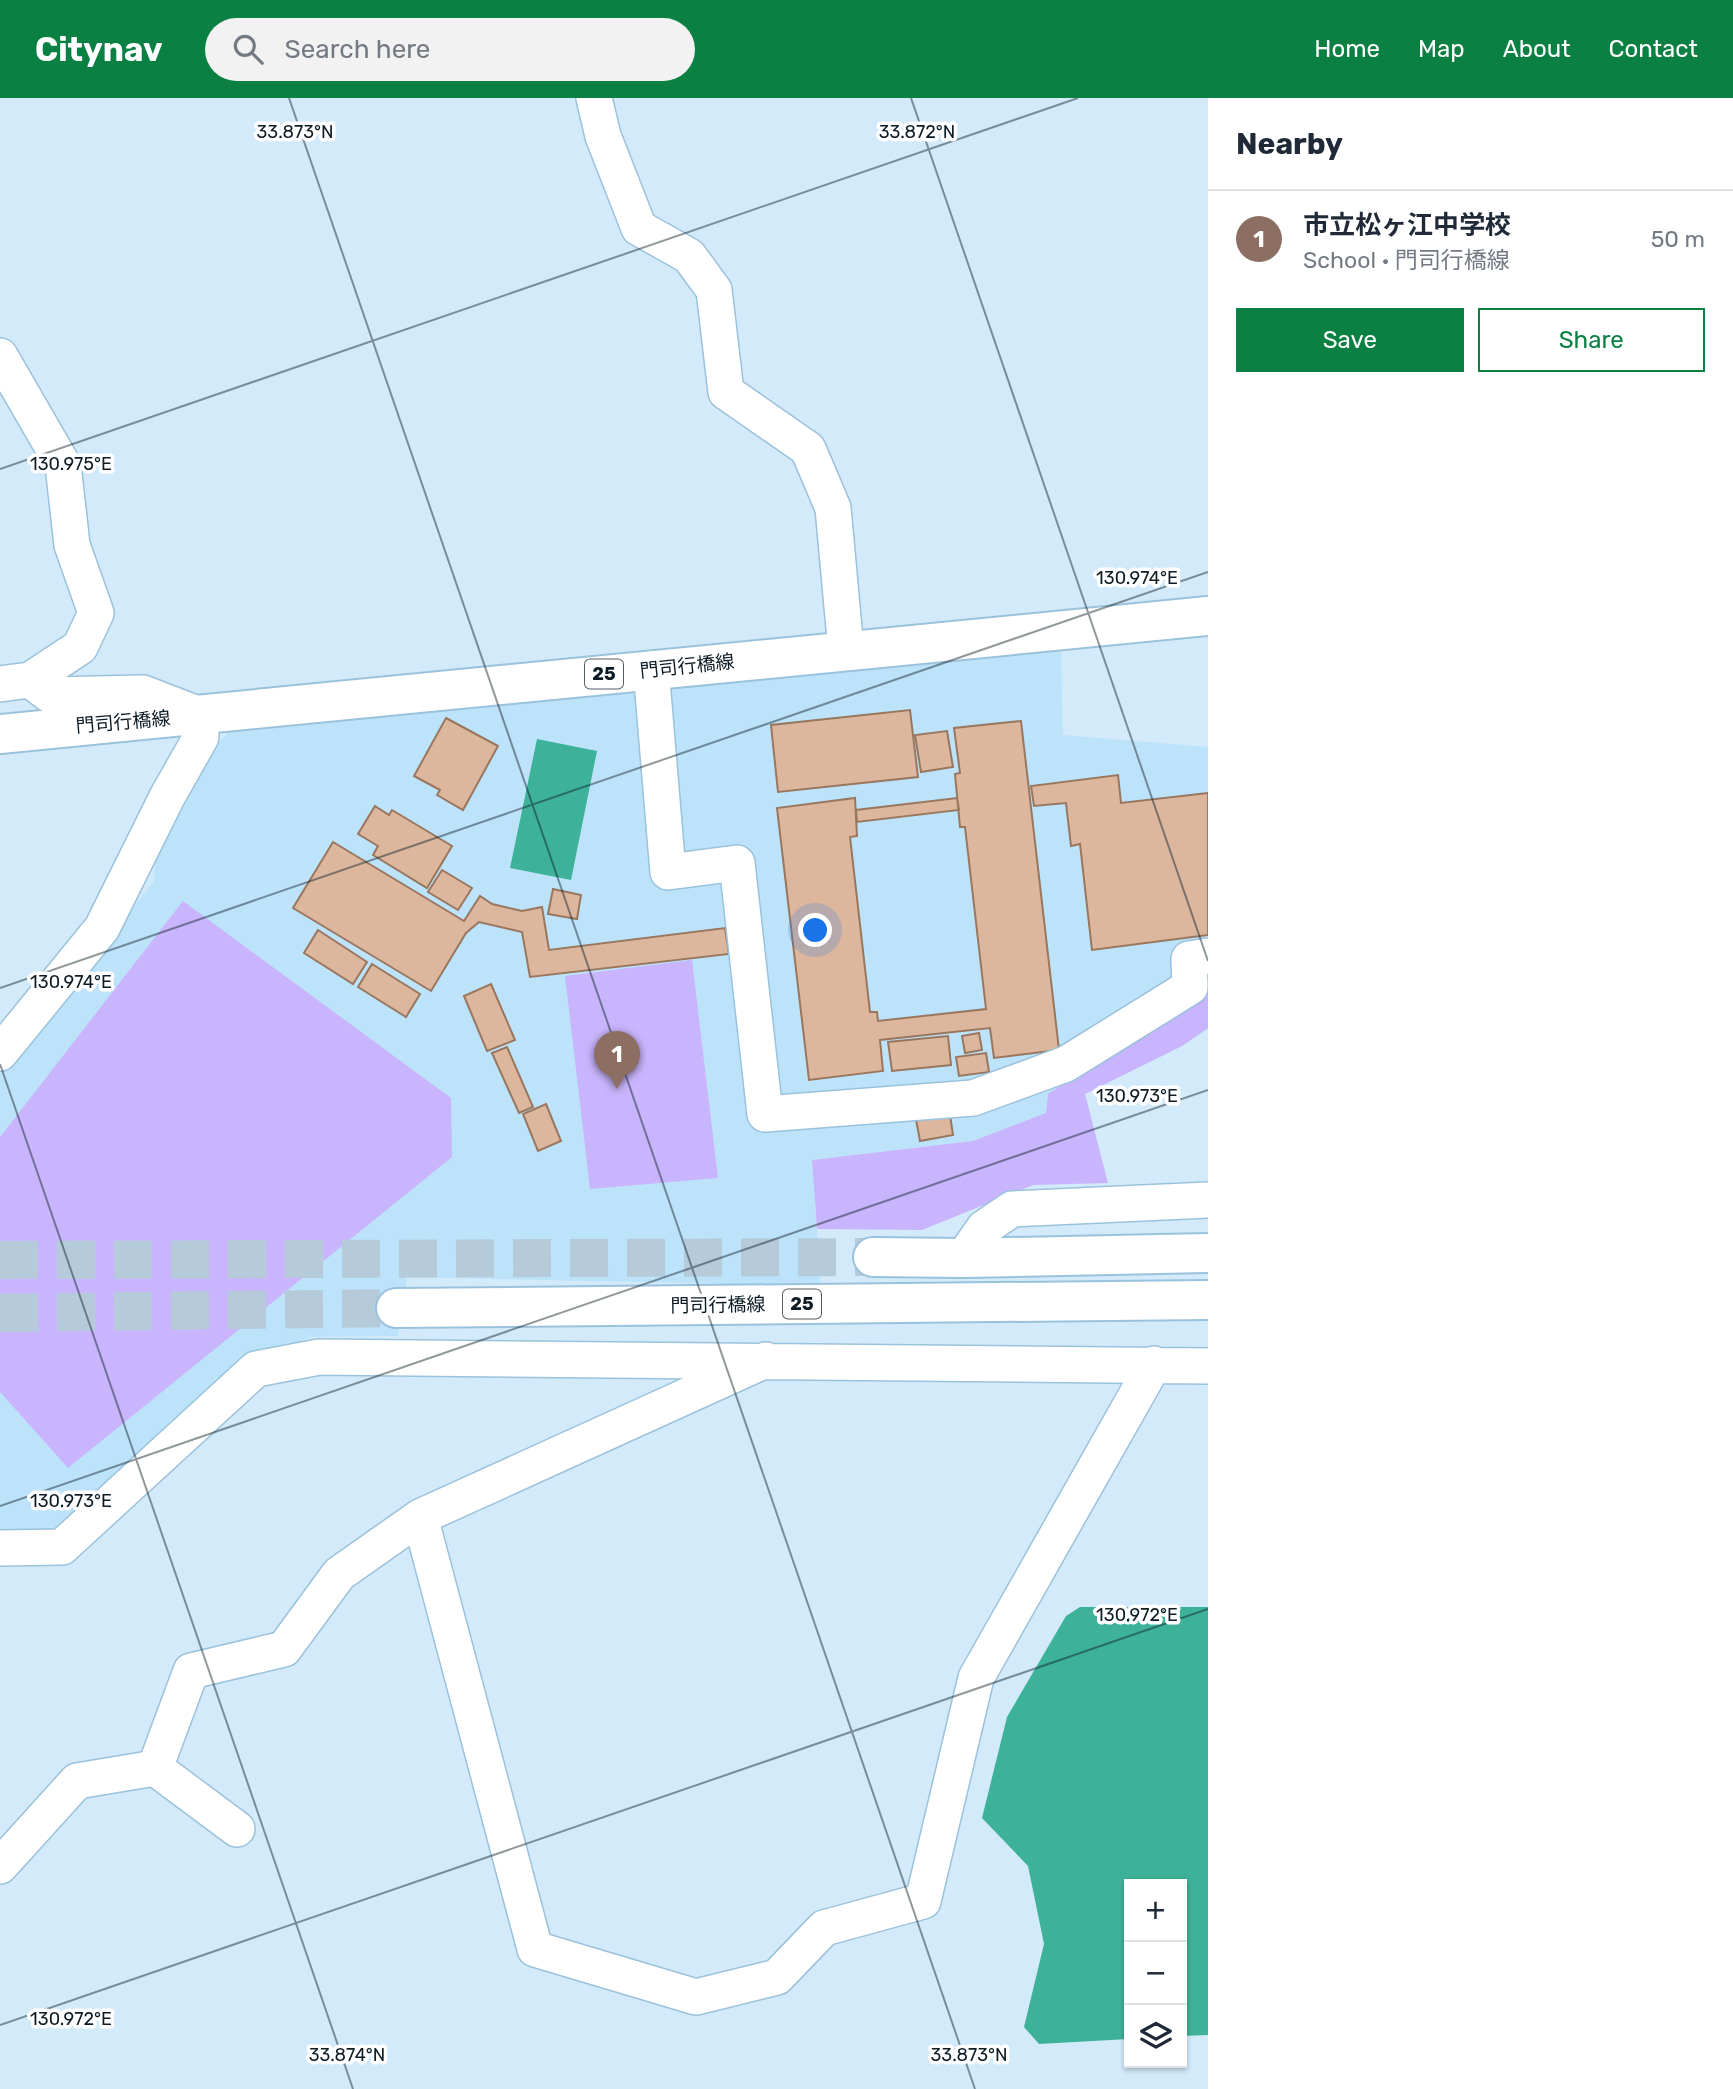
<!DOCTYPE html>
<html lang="en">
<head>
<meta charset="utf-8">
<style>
	:root { --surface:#fff; --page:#f2f2f3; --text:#1f2937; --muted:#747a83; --line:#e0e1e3; --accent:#0b8043 }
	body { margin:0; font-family:Rubik,"Noto Sans JP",sans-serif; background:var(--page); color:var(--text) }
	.controls { position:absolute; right:21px; bottom:21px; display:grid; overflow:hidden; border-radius:0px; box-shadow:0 2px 5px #0004 }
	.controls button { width:63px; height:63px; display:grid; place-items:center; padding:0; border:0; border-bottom:2px solid var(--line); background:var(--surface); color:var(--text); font:35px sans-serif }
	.you { position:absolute; left:816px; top:833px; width:24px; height:24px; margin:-18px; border:5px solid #fff; border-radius:50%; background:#1a73e8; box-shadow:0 0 0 10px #1a73e833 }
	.badge { display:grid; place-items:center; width:46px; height:46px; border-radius:50%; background:var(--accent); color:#fff; font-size:23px; font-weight:700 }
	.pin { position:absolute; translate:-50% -58px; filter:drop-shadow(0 2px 4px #0008) }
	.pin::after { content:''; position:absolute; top:37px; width:24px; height:21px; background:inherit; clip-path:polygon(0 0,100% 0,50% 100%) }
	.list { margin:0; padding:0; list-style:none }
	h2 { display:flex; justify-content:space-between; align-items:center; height:91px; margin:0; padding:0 28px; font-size:30px }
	h2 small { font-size:23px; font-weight:400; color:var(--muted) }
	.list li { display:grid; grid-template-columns:46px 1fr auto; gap:21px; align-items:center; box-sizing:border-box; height:98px; padding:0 28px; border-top:2px solid var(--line) }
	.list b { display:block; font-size:26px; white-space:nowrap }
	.list p { margin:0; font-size:23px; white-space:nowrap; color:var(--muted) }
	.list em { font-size:23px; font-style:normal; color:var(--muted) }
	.actions { display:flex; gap:14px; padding:21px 28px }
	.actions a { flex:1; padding:16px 0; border:2px solid var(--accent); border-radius:0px; text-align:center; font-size:24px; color:var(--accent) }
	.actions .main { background:var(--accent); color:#fff }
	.icon { flex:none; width:38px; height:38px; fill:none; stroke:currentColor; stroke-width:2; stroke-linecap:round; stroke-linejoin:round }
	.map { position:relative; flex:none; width:1208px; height:1991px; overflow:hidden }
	header { display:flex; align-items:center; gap:42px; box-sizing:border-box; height:98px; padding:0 35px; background:var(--accent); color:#fff }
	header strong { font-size:33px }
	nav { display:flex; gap:38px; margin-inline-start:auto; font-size:24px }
	.search { width:490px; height:63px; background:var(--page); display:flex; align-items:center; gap:18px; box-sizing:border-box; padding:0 24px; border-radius:38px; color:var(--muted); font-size:26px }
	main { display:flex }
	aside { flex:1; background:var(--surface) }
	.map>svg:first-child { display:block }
</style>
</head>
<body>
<header>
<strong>Citynav</strong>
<div class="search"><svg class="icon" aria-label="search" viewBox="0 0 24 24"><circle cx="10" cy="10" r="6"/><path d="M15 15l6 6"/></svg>Search here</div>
<nav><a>Home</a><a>Map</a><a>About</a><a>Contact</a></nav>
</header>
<main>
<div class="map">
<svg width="1208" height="1991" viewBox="0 0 1208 1991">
	<rect width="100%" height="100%" fill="#d3eafa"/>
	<!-- built -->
	<path fill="#bde3fb" d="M1061,551L1063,637L1208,649V931L1182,948L1046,1015L973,1043L812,1062L821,1188L407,1179L398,1238L311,1239L248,1264L64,1435H0V975L154,783L157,741L197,671L227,635Z"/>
	<!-- green -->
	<path fill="#c9b5fd" d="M183,803L451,1000L452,1059L68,1370L0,1294V1039Z
		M692,862L718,1080L590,1091L565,878Z
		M1208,883V930L1182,948L1085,996L1108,1085L1033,1087L922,1132L817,1131L812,1062L973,1043L1046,1015L1048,996L1186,907Z"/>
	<!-- water -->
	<path fill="#3eb199" d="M537,641L597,653L571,782L510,770Z
		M1080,1509H1208V1937L1182,1938V1786H1129V1941L1039,1946L1024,1929L1044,1846L1028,1768L982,1720L1007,1619L1066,1518Z"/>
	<!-- building -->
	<path fill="#dcb79e" stroke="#99775f" stroke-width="2" d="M910,612L918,679L778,694L771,627Z
		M446,620L498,648L463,712L437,697L440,692L414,678Z
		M1021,623L1059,952L994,960L990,930L880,942L883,973L809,982L777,710L855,700L857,738L850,739L870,914H877L878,923L986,911L965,729H960L955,676L960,675L954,630Z
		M947,633L953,669L921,674L915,637Z
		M1118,677L1121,705L1208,695V837L1092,852L1080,746L1071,748L1066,705L1034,708L1031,688Z
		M957,700L959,712L857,724L856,712Z
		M375,708L389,717L392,712L452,748L427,790L373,757L378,748L358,736Z
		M333,744L464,823L480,798L492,806L522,813L542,809L549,852L725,830L729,856L530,879L522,834L479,824L466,835L431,893L293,810Z
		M442,772L472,790L458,812L428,794Z
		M553,791L581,797L577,821L548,816Z
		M318,832L367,864L353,886L304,855Z
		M372,866L420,896L406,919L358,889Z
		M491,886L515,942L487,953L464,898Z
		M979,935L982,952L965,955L962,938Z
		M948,938L951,967L892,973L888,944Z
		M507,949L533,1009L519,1015L492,955Z
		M986,955L989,974L959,978L956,959Z
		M546,1006L561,1043L538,1053L523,1016Z
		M949,1010L953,1037L920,1043L915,1016Z"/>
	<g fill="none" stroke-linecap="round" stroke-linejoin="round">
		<!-- major-tunnel -->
		<path stroke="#b5cbda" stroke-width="38" stroke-dasharray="38 19" stroke-linecap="butt" d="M0,1162L873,1159
			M0,1215L396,1210"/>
		<defs>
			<path id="minor" d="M594,0L603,38L639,130L689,158L714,192L726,294L808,351L833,410L846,552
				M0,258L63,367L72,447L96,515L80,549L30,582L0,586
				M651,571L668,774L737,765L765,1016L973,1000L1066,966L1190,889L1189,861L1208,858
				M0,955L102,830L167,699L201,639L200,617L143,595L50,597L30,582
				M963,1160L984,1130L1012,1111L1208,1102
				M766,1262L420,1419L535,1851L696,1899L777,1879L824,1830L923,1803L976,1580L1154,1266
				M0,1450L62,1449L256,1271L319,1259L1208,1268
				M155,1670L237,1731
				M0,1768L77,1683L155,1670L191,1573L284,1551L339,1476L420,1419"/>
			<path id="major" d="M0,636L1208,518
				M873,1159L963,1160L1208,1155
				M396,1210L1208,1202"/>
		</defs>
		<!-- minor casing -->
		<use href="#minor" stroke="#9bc2dc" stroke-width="38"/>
		<!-- major casing -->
		<use href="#major" stroke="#9bc2dc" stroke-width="42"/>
		<!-- minor -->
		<use href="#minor" stroke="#fff" stroke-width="35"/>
		<!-- major -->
		<use href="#major" stroke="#fff" stroke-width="38"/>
	</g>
	<!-- ticks -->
	<path fill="none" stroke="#0c1b24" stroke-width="2" stroke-opacity="0.45" d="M289,0L975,1991M911,0L1208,863M0,371L1078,0M0,890L1208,474M0,966L353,1991M0,1408L1208,992M0,1927L1208,1511"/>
	<g text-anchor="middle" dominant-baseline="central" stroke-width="7" stroke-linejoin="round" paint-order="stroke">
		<!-- shield labels -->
		<g fill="#fff" stroke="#555f66" stroke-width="2">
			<rect x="585" y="561.5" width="38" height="29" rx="5"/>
			<rect x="783" y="1191.5" width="38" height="29" rx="5"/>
		</g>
		<g font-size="18" font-weight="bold" fill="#0c1b24">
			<text x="604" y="576">25</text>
			<text x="802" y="1206">25</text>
		</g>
		<!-- street labels -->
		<g font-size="19" fill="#0c1b24" stroke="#fff">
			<text transform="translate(687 568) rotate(-6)">門司行橋線</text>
			<text transform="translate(123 624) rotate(-5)">門司行橋線</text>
			<text transform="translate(718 1207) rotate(-1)">門司行橋線</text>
		</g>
	</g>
	<g font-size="18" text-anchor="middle" fill="#0c1b24" stroke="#fff" stroke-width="7" stroke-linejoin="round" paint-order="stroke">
		<text x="917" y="40">33.872°N</text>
		<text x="295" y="40">33.873°N</text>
		<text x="71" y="372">130.975°E</text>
		<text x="1137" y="486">130.974°E</text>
		<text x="71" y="890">130.974°E</text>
		<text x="1137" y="1004">130.973°E</text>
		<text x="71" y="1409">130.973°E</text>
		<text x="1137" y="1523">130.972°E</text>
		<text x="71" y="1927">130.972°E</text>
		<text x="347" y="1963">33.874°N</text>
		<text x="969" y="1963">33.873°N</text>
	</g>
</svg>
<div class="controls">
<button>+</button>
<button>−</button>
<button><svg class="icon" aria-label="layers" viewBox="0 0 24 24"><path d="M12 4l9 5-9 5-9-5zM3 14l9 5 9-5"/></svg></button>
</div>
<div class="you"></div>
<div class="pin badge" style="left:617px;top:991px;background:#8d6e63">1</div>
</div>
<aside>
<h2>Nearby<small></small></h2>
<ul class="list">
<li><span class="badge" style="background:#8d6e63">1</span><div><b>市立松ヶ江中学校</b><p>School · 門司行橋線</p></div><em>50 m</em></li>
</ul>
<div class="actions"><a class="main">Save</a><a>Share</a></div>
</aside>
</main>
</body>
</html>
